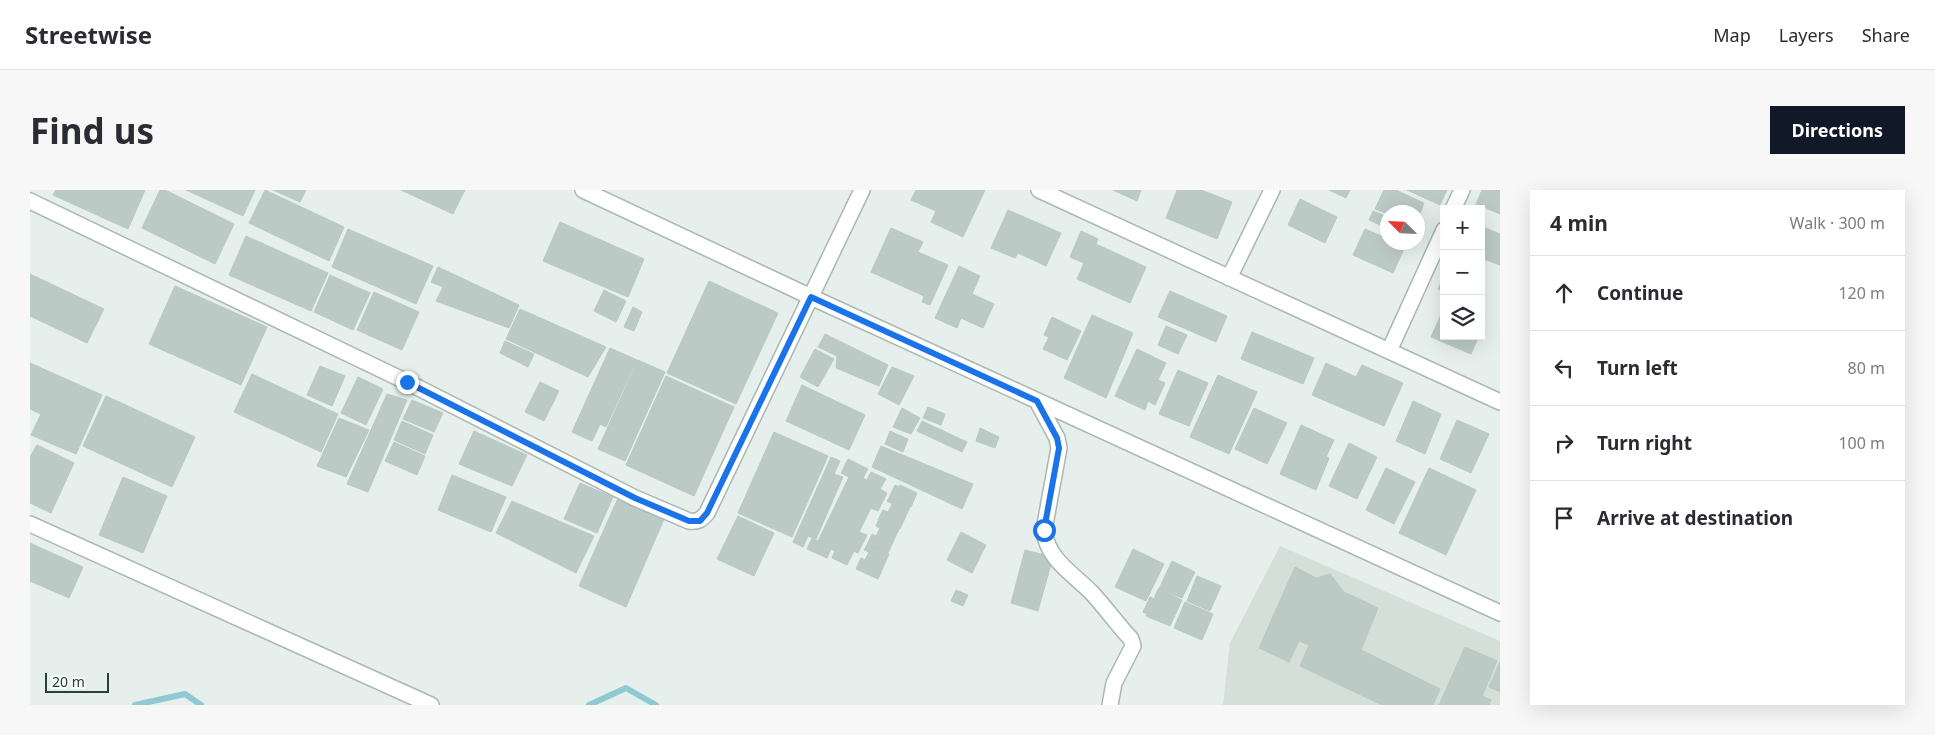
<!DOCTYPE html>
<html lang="en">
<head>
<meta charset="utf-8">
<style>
	:root { --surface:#fff; --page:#f7f7f7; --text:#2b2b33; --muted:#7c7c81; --line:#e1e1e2; --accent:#111827 }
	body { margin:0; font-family:"Noto Sans",sans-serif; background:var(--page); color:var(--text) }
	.controls { position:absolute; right:15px; top:15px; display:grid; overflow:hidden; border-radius:0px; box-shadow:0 5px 20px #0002 }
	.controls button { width:45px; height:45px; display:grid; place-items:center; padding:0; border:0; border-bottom:1px solid var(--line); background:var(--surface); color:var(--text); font:25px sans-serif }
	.compass { position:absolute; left:1350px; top:15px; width:45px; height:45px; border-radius:50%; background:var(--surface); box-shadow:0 5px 20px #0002; rotate:294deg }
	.scale { position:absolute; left:15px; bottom:12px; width:64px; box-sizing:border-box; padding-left:5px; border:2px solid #24423a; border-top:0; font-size:14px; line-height:18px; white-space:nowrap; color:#24423a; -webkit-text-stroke:4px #f7fbf9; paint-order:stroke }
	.stop { position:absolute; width:15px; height:15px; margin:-11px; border:4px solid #1a73e8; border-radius:50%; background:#fff }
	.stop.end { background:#1a73e8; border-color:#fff; box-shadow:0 1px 5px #0008 }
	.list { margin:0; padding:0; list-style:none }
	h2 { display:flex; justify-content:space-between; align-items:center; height:65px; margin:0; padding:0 20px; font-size:21px }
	h2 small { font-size:16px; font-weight:400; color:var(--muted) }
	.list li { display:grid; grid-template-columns:32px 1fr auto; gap:15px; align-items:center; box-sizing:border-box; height:75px; padding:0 20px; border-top:1px solid var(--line) }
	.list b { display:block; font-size:19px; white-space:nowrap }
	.list em { font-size:16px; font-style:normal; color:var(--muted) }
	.icon { flex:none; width:28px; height:28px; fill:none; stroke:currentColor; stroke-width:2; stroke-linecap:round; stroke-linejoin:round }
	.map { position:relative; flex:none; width:1470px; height:515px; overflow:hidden; border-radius:0px }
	header { display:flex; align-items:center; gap:30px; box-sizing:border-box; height:70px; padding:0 25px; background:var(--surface); border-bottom:1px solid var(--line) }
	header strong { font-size:24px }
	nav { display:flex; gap:28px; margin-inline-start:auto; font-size:18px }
	.intro { display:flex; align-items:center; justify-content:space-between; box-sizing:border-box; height:120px; padding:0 30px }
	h1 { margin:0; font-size:35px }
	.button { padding:12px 22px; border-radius:0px; background:var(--accent); color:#fff; font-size:18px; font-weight:700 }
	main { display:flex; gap:30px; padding:0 30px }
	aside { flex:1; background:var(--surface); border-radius:0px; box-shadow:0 5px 20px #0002 }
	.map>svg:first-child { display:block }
</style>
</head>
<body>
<header>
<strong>Streetwise</strong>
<nav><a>Map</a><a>Layers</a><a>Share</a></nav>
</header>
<div class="intro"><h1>Find us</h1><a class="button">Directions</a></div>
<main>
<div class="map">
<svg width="1470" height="515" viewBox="0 0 1470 515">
	<rect width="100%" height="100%" fill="#e6efeb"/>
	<!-- built -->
	<path fill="#d4dfda" d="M1250,356L1470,451V515H1193L1200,453Z"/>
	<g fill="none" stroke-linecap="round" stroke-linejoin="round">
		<!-- stream -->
		<path stroke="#8ec9d4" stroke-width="6" d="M105,515L155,504L171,515
			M559,515L596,498L626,515"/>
	</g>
	<!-- building -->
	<path fill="#bbcac4" stroke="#b8c9c2" d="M26,0H115L98,39L23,5Z
		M130,0H135L204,34L185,74L112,38Z
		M156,0H225L213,26Z
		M235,0L314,37L299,71L219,33Z
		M243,0H276L270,12Z
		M371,0H435L423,24Z
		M886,0H955L933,47L901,32L906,21L881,10Z
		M1083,0H1111L1107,11Z
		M1147,0H1171L1202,12L1187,49L1136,28Z
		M1299,0H1320L1316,8Z
		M1354,0H1366L1394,13L1388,29V22H1358V24L1345,19Z
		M1377,0H1417L1410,15Z
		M1452,0H1470V24L1446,14Z
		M1270,9L1307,27L1295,53L1258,35Z
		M978,20L1031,43L1016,76L988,63L985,68L961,58Z
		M1343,21L1358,27L1357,38L1339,30Z
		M530,32L614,69L598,107L513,71Z
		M1451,36L1470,44V75L1451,68Z
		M861,38L893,52L888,62L918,75L900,115L892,112L894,106L841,82Z
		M318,39L403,76L386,114L302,77Z
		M1335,39L1358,49V52H1366L1375,57L1363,83L1323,65Z
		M1051,41L1068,49L1066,54L1116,77L1100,113L1047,89L1054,73L1040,67Z
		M216,46L298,83L281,121L199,85Z
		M929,76L950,86L942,104L964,114L953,138L931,128L927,138L905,128Z
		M408,77L489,115L479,138L406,111L413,97L401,92Z
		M0,84L74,119L57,153L0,126Z
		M300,85L340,103L323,140L284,122Z
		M1414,86V102L1408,99Z
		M679,91L748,123L706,214L637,183Z
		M145,96L237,137L211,195L119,154Z
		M574,100L596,111L586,132L564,121Z
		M1140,101L1197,126L1186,152L1128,127Z
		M344,102L389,122L372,160L327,140Z
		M603,117L612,122L604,141L594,137Z
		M1414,118V146H1449L1441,164L1401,147Z
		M490,119L576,157L558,187L476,149Z
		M1062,125L1103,143L1076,208L1034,188Z
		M1022,127L1051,141L1037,170L1013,159L1019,147L1014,145Z
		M1136,136L1157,145L1148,164L1128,155Z
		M1222,142L1284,168L1273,194L1211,169Z
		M795,144L858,175L849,196L806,178L807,166L788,157Z
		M475,151L504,164L498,177L470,163Z
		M580,158L607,170L576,237L570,234L562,251L542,242Z
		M785,159L804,169L788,197L770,187Z
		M1107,159L1136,173L1128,190L1135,193L1125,215L1118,211L1115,220L1085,206Z
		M608,170L635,182L595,271L568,259Z
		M0,173L72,205L46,264L1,245L11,224L0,219Z
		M1296,173L1326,187L1332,175L1373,193L1354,236L1282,205Z
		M290,176L315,186L302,216L277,205Z
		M862,177L884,186L869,215L848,204Z
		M1148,180L1178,193L1159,236L1129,224Z
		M222,184L308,224L291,262L204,222Z
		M1188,185L1227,202L1199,264L1160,247Z
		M636,186L704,217L664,306L596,275Z
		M328,187L353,199L336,235L311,223Z
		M510,192L529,201L514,231L495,222Z
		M772,195L835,225L819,260L756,231Z
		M357,204L377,210L338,302L317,294Z
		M76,206L165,247L142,297L53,256Z
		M382,210L413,223L404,242L373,229Z
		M1383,211L1411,224L1395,264L1366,251Z
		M898,217L915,224L911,235L893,228Z
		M872,218L890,228L881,244L863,237Z
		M1224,218L1257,233L1237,274L1205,259Z
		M309,228L339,240L316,287L287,276Z
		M1427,230L1459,244L1441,283L1410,269Z
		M372,231L403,245L395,264L364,250Z
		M892,231L937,252L932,262L887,241Z
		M1271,235L1304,250L1296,267L1299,268L1286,300L1250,284Z
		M950,238L969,247L965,258L946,251Z
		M444,241L497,265L482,296L429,274Z
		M860,241L878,249L873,262L855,254Z
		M744,242L798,266L762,347L708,323Z
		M364,252L395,266L387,285L355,271Z
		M1319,253L1347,267L1327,309L1299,296Z
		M7,255L44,273L21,323L0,313V267Z
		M851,256L943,294L932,319L842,277Z
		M801,267L810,271L804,284L813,287L786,349L778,346L773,357L763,352Z
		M818,269L838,279L833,288L837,290L841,282L856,289L850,299L857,303L848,321L841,318L829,342L837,345L828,363L824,361L817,375L802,368L805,361L801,359L797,368L777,359L782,348L788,351L819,287L811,283Z
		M1356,278L1385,292L1364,334L1336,320Z
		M1399,278L1446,300L1416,365L1369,343Z
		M422,285L476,307L461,342L408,320Z
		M93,287L137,306L113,363L69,345Z
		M550,293L583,307L567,343L534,329Z
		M865,295L869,297L870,295L887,303L881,317L859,308Z
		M588,308L634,329L596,417L549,396Z
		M859,308L880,317L870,339L848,330L853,320L858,322L862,314L857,311Z
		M482,311L564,346L546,383L466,343Z
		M708,326L744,343L724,386L687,369Z
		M848,331L869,339L858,363L837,355L842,344L846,346L850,338L846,336Z
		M931,342L956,355L942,383L917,370Z
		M0,353L53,377L39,408L0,391Z
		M837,355L859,364L848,389L826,379L831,368L835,370L839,362L834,360Z
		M1103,359L1134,374L1116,411L1085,397Z
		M995,360L1023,367L1008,421L981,413Z
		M1142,371L1165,382L1152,408L1129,399Z
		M1265,377L1286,388L1300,384L1314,402L1348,418L1331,460L1410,499L1403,515H1352L1270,476L1279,455L1269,451L1259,472L1229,458Z
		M1167,386L1191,396L1180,421L1157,411Z
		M1128,399L1152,410L1140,436L1116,426L1117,424L1113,422L1120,407L1124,409Z
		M926,400L938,405L933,416L921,411Z
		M1155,412L1183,424L1172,450L1144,438Z
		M1435,457L1467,471L1452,506L1461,510L1459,515H1409Z
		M1470,472V502L1459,497Z"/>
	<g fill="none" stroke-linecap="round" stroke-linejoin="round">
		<defs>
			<path id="minor" d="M553,0L781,107L1470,423
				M1009,0L1470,212
				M0,11L377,192L605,308L659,331C668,332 671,330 677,323L832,0
				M1423,19L1432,0
				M1199,88L1242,0
				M1359,161L1414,40
				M1007,211L1027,248L1029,258L1014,340C1017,369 1042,383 1061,402C1075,417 1087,434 1101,449L1103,456L1084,493L1080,515
				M0,334L401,515"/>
		</defs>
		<!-- minor casing -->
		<use href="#minor" stroke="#a8b8b2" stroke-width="18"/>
		<!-- minor -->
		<use href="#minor" stroke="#fff" stroke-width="15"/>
	</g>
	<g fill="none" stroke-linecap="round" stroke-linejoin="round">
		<!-- route -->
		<path stroke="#1a73e8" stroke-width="6" d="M377,192L605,308L659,331H670L677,323L781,107L1007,211L1027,248L1029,258L1014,340"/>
	</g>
</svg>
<div class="controls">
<button>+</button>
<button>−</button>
<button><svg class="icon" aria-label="layers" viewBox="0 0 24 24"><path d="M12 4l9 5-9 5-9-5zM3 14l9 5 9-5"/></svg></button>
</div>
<svg class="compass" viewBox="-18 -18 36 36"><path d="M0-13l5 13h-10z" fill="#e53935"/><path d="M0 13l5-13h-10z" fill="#7c7c81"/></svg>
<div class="scale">20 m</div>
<div class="stop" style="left:1014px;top:340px"></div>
<div class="stop end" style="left:377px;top:192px"></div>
</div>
<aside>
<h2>4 min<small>Walk · 300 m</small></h2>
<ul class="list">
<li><svg class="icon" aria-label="ahead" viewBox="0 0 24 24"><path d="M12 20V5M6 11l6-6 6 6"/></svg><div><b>Continue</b></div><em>120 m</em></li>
<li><svg class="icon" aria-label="left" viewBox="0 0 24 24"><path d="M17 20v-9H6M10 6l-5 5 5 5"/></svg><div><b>Turn left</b></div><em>80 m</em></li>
<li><svg class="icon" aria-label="right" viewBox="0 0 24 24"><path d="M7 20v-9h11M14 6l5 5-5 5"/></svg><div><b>Turn right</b></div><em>100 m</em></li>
<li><svg class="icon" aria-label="arrive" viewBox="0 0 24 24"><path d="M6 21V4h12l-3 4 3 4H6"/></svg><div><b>Arrive at destination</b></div></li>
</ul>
</aside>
</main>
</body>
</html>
